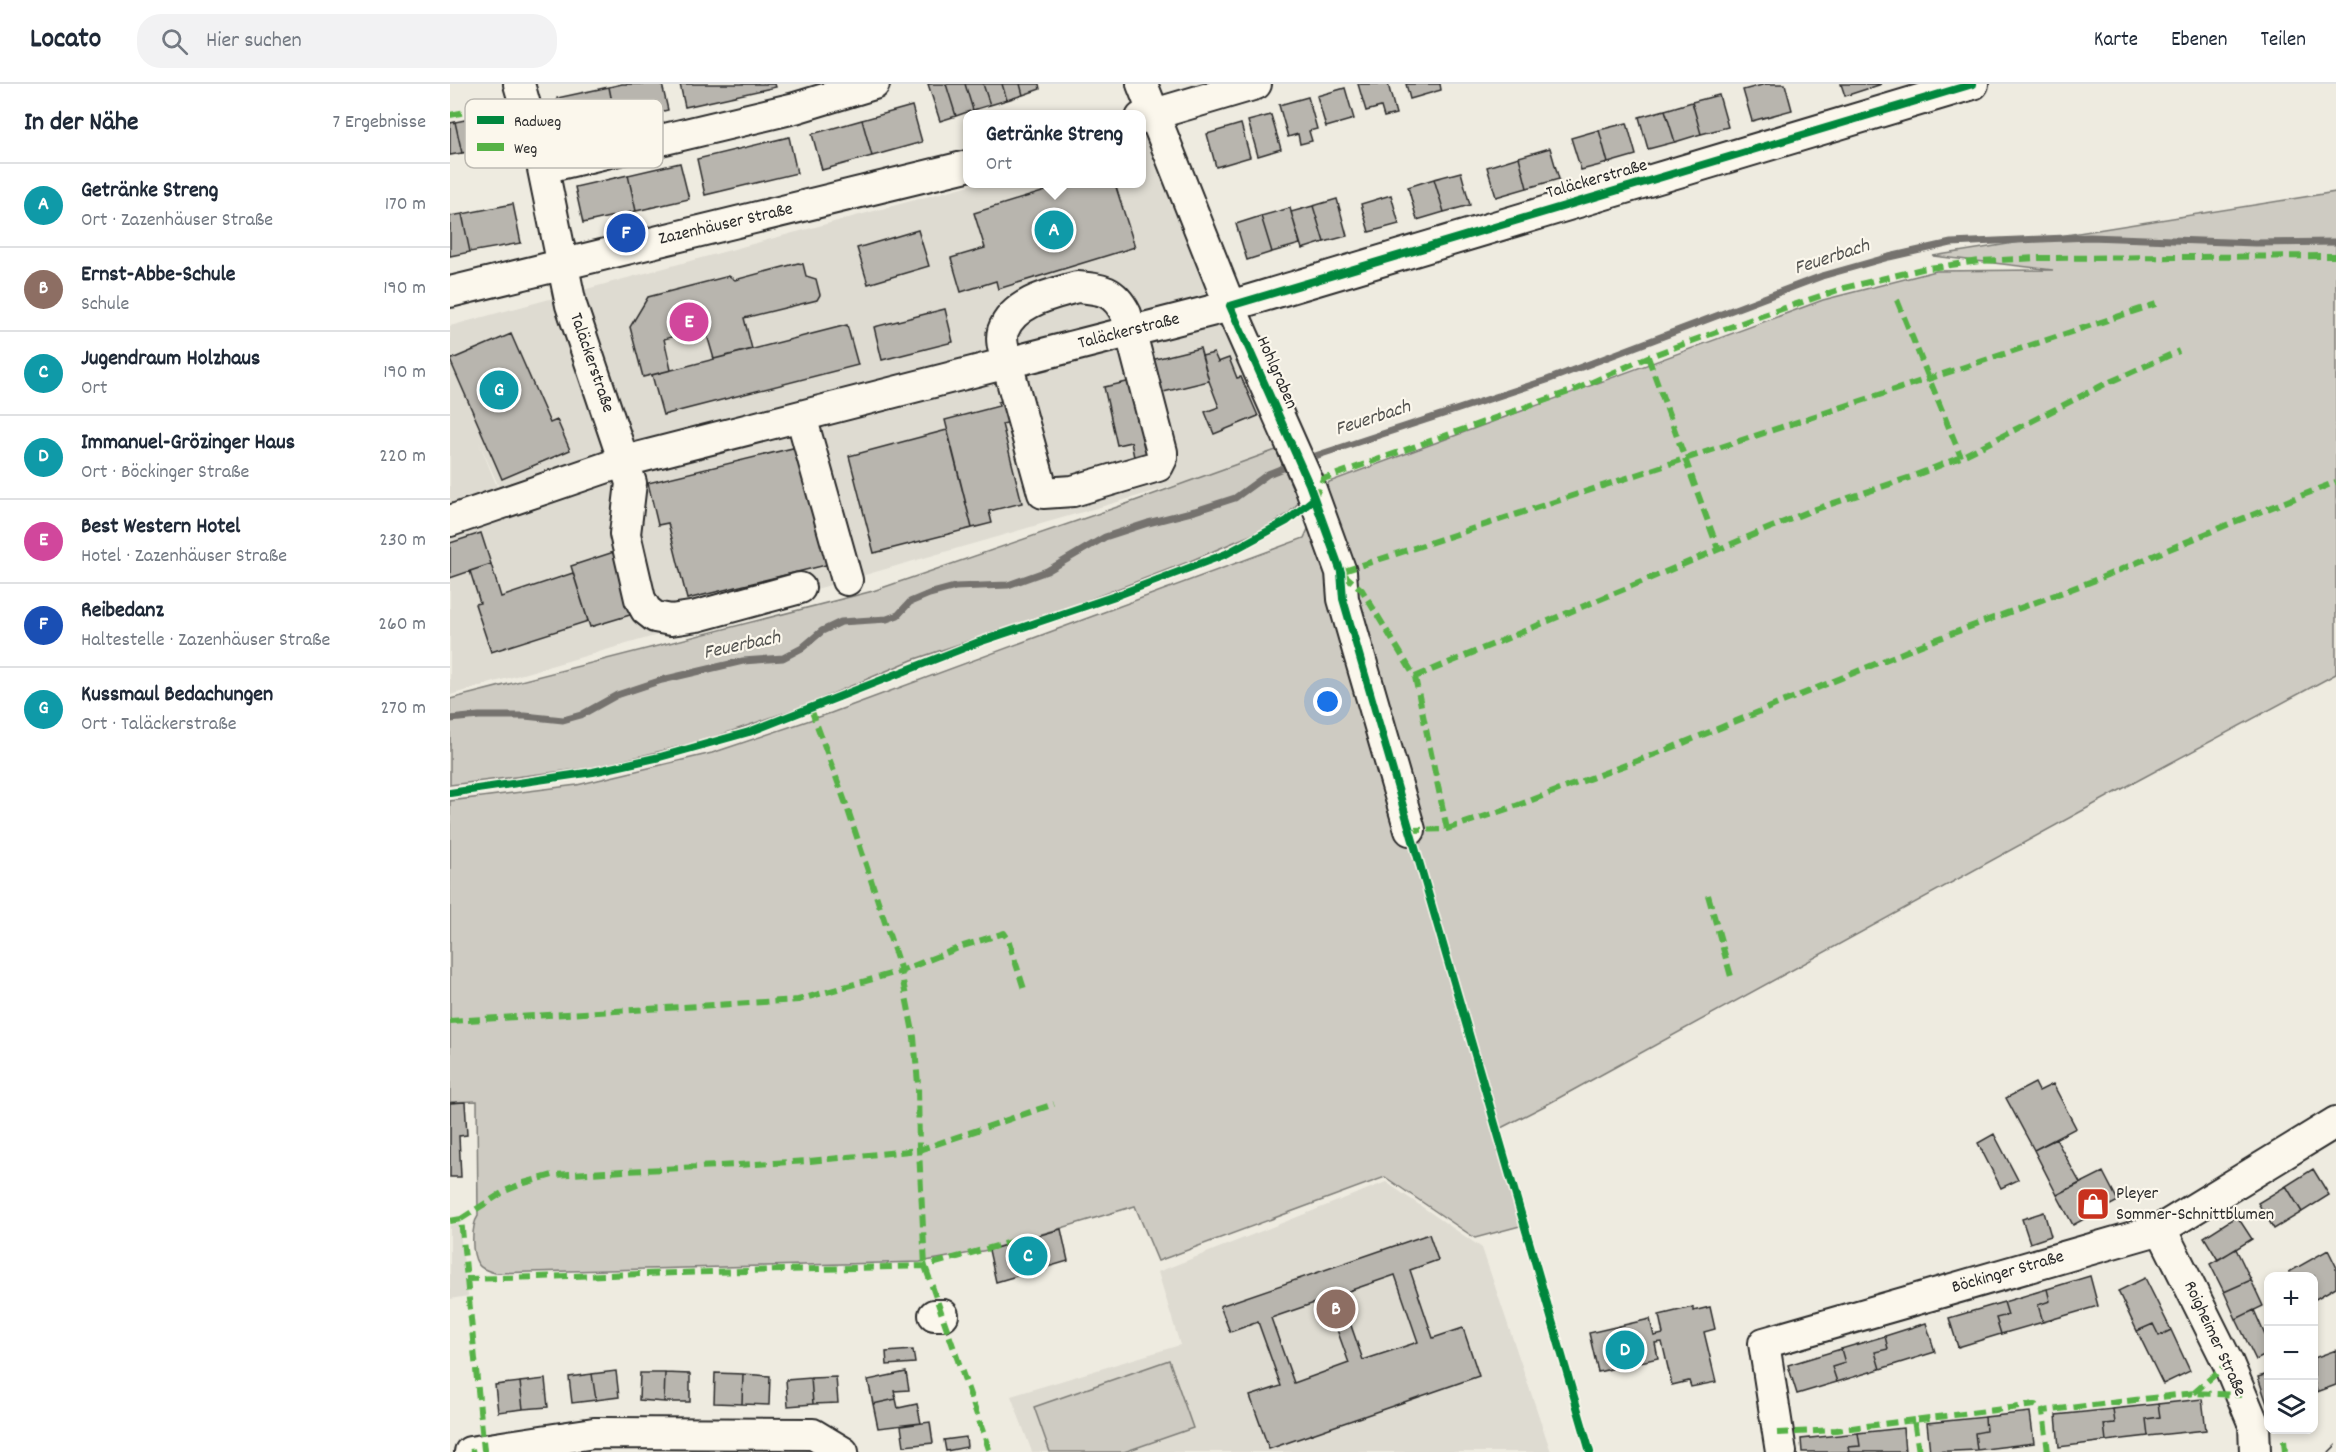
<!DOCTYPE html>
<html lang="de">
<head>
<meta charset="utf-8">
<style>
	:root { --surface:#fff; --page:#f2f2f3; --text:#1f2937; --muted:#747a83; --line:#e0e1e3; --accent:#c8321e }
	body { margin:0; font-family:Dekko,sans-serif; background:var(--page); color:var(--text) }
	.controls { position:absolute; right:18px; bottom:18px; display:grid; overflow:hidden; border-radius:12px; box-shadow:0 3px 9px #0003 }
	.controls button { width:54px; height:54px; display:grid; place-items:center; padding:0; border:0; border-bottom:2px solid var(--line); background:var(--surface); color:var(--text); font:30px sans-serif }
	.you { position:absolute; left:878px; top:618px; width:21px; height:21px; margin:-15px; border:4px solid #fff; border-radius:50%; background:#1a73e8; box-shadow:0 0 0 9px #1a73e833 }
	.badge { display:grid; place-items:center; width:39px; height:39px; border-radius:50%; background:var(--accent); color:#fff; font-size:20px; font-weight:700 }
	.pin { position:absolute; translate:-50% -50%; border:3px solid #fff; box-shadow:0 2px 6px #0006 }
	.popup { position:absolute; left:513px; top:26px; width:183px; height:78px; box-sizing:border-box; display:grid; place-content:center; border-radius:12px; background:var(--surface); filter:drop-shadow(0 2px 4px #0005); font-size:20px; white-space:nowrap; color:var(--muted) }
	.popup b { font-size:22px; color:var(--text) }
	.popup::after { content:''; position:absolute; left:50%; top:100%; margin-left:-12px; border:12px solid transparent; border-top-color:var(--surface) }
	.list { margin:0; padding:0; list-style:none }
	h2 { display:flex; justify-content:space-between; align-items:center; height:78px; margin:0; padding:0 24px; font-size:26px }
	h2 small { font-size:20px; font-weight:400; color:var(--muted) }
	.list li { display:grid; grid-template-columns:39px 1fr auto; gap:18px; align-items:center; box-sizing:border-box; height:84px; padding:0 24px; border-top:2px solid var(--line) }
	.list b { display:block; font-size:22px; white-space:nowrap }
	.list p { margin:0; font-size:20px; white-space:nowrap; color:var(--muted) }
	.list em { font-size:20px; font-style:normal; color:var(--muted) }
	.icon { flex:none; width:33px; height:33px; fill:none; stroke:currentColor; stroke-width:2; stroke-linecap:round; stroke-linejoin:round }
	.map { position:relative; flex:none; width:1886px; height:1368px; overflow:hidden }
	header { display:flex; align-items:center; gap:36px; box-sizing:border-box; height:84px; padding:0 30px; background:var(--surface); border-bottom:2px solid var(--line) }
	header strong { font-size:28px }
	nav { display:flex; gap:33px; margin-inline-start:auto; font-size:21px }
	.search { width:420px; height:54px; background:var(--page); display:flex; align-items:center; gap:15px; box-sizing:border-box; padding:0 21px; border-radius:24px; color:var(--muted); font-size:22px }
	main { display:flex }
	aside { flex:1; background:var(--surface) }
	.map>svg:first-child { display:block }
</style>
</head>
<body>
<header>
<strong>Locato</strong>
<div class="search"><svg class="icon" aria-label="search" viewBox="0 0 24 24"><circle cx="10" cy="10" r="6"/><path d="M15 15l6 6"/></svg>Hier suchen</div>
<nav><a>Karte</a><a>Ebenen</a><a>Teilen</a></nav>
</header>
<main>
<aside>
<h2>In der Nähe<small>7 Ergebnisse</small></h2>
<ul class="list">
<li><span class="badge" style="background:#0f9aa8">A</span><div><b>Getränke Streng</b><p>Ort · Zazenhäuser Straße</p></div><em>170 m</em></li>
<li><span class="badge" style="background:#8d6e63">B</span><div><b>Ernst-Abbe-Schule</b><p>Schule</p></div><em>190 m</em></li>
<li><span class="badge" style="background:#0f9aa8">C</span><div><b>Jugendraum Holzhaus</b><p>Ort</p></div><em>190 m</em></li>
<li><span class="badge" style="background:#0f9aa8">D</span><div><b>Immanuel-Grözinger Haus</b><p>Ort · Böckinger Straße</p></div><em>220 m</em></li>
<li><span class="badge" style="background:#d1479c">E</span><div><b>Best Western Hotel</b><p>Hotel · Zazenhäuser Straße</p></div><em>230 m</em></li>
<li><span class="badge" style="background:#1a4fb4">F</span><div><b>Reibedanz</b><p>Haltestelle · Zazenhäuser Straße</p></div><em>260 m</em></li>
<li><span class="badge" style="background:#0f9aa8">G</span><div><b>Kussmaul Bedachungen</b><p>Ort · Taläckerstraße</p></div><em>270 m</em></li>
</ul>
</aside>
<div class="map">
<svg width="1886" height="1368" viewBox="0 0 1886 1368">
	<rect width="100%" height="100%" fill="#eeebe0"/>
	<filter id="ink" filterUnits="userSpaceOnUse"><feTurbulence type="fractalNoise" baseFrequency=".0167" numOctaves="2"/><feDisplacementMap in="SourceGraphic" scale="12" xChannelSelector="R" yChannelSelector="G"/><feConvolveMatrix kernelMatrix="1 2 1 2 8 2 1 2 1" color-interpolation-filters="sRGB"/></filter>
	<g filter="url(#ink)">
		<!-- built -->
		<path fill="#dedbd1" d="M706,50L854,364L0,611V431L53,412L29,358L48,405L0,425V242L524,100H691V54Z
			M936,1098L1032,1164L1101,1368H582L561,1312L730,1261L708,1188Z
			M9,1139L18,1212L0,1215V1141Z"/>
		<!-- green -->
		<path fill="#cecbc2" stroke="#7c7b76" stroke-width="1.5" d="M1886,108V590L1672,705L1096,1021L1045,1047L1070,1142L1025,1154L935,1093L708,1177L685,1122L538,1166L470,1178L45,1189C39,1187 32,1186 28,1180C21,1170 21,1142 28,1132L27,1017L0,1018V717L127,701L262,669L381,629L854,454L879,398L1373,216L1486,187L1603,186L1483,172Z
			M826,366L843,405H850L854,413L838,430L810,447L738,478L620,523L462,576L354,622L256,656L146,683L0,701V615L423,507L679,419Z
			M719,1276L743,1344L674,1368H600L584,1323Z"/>
		<g fill="none" stroke-linecap="round" stroke-linejoin="round">
			<!-- stream -->
			<path stroke="#74726e" stroke-width="7" d="M856,375L1097,296L1372,192L1439,173L1501,159L1640,153L1805,159L1886,158
				M0,635L29,632H75L113,636L131,631L167,611L212,596L293,577L333,574L352,564L372,547L391,538L437,535L448,531L460,518L479,510L505,503L558,501L597,487L655,453L698,439L745,427L785,414L818,390L843,380"/>
		</g>
		<!-- building -->
		<path fill="#b8b5ae" stroke="#2b2b2b" stroke-width="1.5" fill-rule="evenodd" d="M172,0H212L218,26L166,38L159,3Z
			M230,0H325L326,3L235,23Z
			M478,0H496L506,32L490,37Z
			M496,0H515L523,26L506,32Z
			M515,0H533L540,21L523,26Z
			M533,0H552L557,16L540,21Z
			M552,0H570L573,11L557,16Z
			M570,0H589L590,5L573,11Z
			M908,0H938L946,30L934,33L931,23L916,27Z
			M956,0H990L991,6L960,15Z
			M1316,0H1335L1342,26L1302,37L1293,6Z
			M1391,0H1432L1395,12Z
			M159,3L166,38L114,49L107,14Z
			M895,4L904,35L876,43L867,12Z
			M1269,11L1278,43L1251,50L1242,18Z
			M858,13L867,45L859,47L862,57L850,60L848,50L838,53L829,21Z
			M1242,18L1251,50L1225,58L1215,26Z
			M462,22L472,58L422,72L412,36Z
			M1215,26L1225,58L1198,65L1189,33Z
			M59,27L66,58L12,69L5,38Z
			M821,31L831,65L808,72L798,37Z
			M412,36L422,72L372,86L362,50Z
			M5,38L12,69L0,71V39Z
			M1177,39L1186,71L1158,79L1149,46Z
			M791,40L800,73L766,83L757,50Z
			M1149,46L1158,79L1131,86L1121,54Z
			M339,53L347,89L255,111L247,75Z
			M1100,64L1109,95L1077,104L1069,73Z
			M1069,73L1077,104L1046,113L1037,83Z
			M230,79L239,115L186,127L178,91Z
			M1011,88L1020,121L994,128L984,95Z
			M178,91L186,127L133,139L125,103Z
			M984,95L994,128L967,136L958,103Z
			M618,100H665L685,163L548,205L546,197L511,208L501,174L535,164L524,129Z
			M941,111L949,140L919,148L911,120Z
			M887,115L897,152L874,158L863,122Z
			M63,120L71,159L20,168L12,130Z
			M863,122L874,158L852,165L841,128Z
			M840,124L850,160L822,168L811,132Z
			M12,130L20,168L0,172V132Z
			M811,132L822,168L797,176L786,140Z
			M468,146L479,182L418,200L407,164Z
			M348,179L353,180L356,192L366,195L370,211L367,216L294,234L302,265L264,275L255,244L214,255L221,286L193,293L180,243L198,213L279,192L285,196Z
			M495,225L503,258L432,276L424,243Z
			M397,241L408,281L213,331L202,291Z
			M61,250L100,339L107,336L120,366L52,395L0,276Z
			M750,264L759,297L705,310L697,277Z
			M764,269L768,278L779,274L787,294L791,293L808,332L764,350L755,328L769,323L759,297L752,272Z
			M686,296L703,369L684,373L681,358L667,361L654,303Z
			M559,315L565,337L552,340L572,419L539,427L542,439L522,444L495,336L549,322L548,318Z
			M497,346L522,444L424,469L399,372Z
			M351,362L380,480L237,515L218,439L208,441L198,399Z
			M31,449L41,480L0,494V459Z
			M170,466L190,528L140,543L121,482Z
			M41,480L51,513L123,489L138,537L41,568L25,520L30,519L20,487Z
			M1585,999L1589,1007L1603,1000L1626,1044L1584,1066L1556,1014Z
			M15,1018L17,1051L9,1052L11,1093H0V1019Z
			M1544,1050L1568,1096L1551,1104L1528,1059Z
			M1606,1055L1630,1099L1607,1111L1584,1066Z
			M1863,1085L1879,1111L1852,1128L1836,1102Z
			M1653,1088L1668,1117L1623,1141L1607,1111Z
			M1836,1102L1852,1128L1824,1145L1808,1119Z
			M1594,1128L1601,1152L1580,1159L1572,1135Z
			M1787,1132L1802,1155L1768,1176L1754,1153Z
			M611,1145L618,1177L546,1198L539,1166Z
			M979,1150L988,1176L960,1186L983,1254L1013,1244L1029,1292L819,1365L800,1312L831,1302L808,1238L780,1248L770,1222ZM945,1191L968,1258L913,1276L890,1210ZM876,1215L899,1279L844,1299L821,1234Z
			M1786,1165L1801,1196L1774,1208L1760,1180Z
			M1878,1166L1886,1182V1203L1864,1216V1192H1841L1839,1188Z
			M1640,1192L1648,1222L1593,1238L1588,1221L1600,1217L1597,1205Z
			M1695,1194L1721,1246L1709,1252L1703,1240L1687,1247L1668,1207Z
			M1801,1196L1813,1222L1786,1235L1774,1208Z
			M1597,1205L1600,1217L1588,1221L1593,1238L1551,1250L1546,1234L1558,1231L1554,1218Z
			M1554,1218L1558,1231L1546,1234L1551,1250L1508,1263L1499,1234Z
			M1243,1223V1227L1260,1223L1265,1245L1254,1248L1266,1298L1241,1303L1239,1297L1222,1301L1212,1258L1205,1259L1208,1274L1148,1288L1139,1249L1200,1235L1204,1252L1213,1250L1209,1231Z
			M1804,1226L1818,1258V1270L1806,1276L1786,1235Z
			M1476,1239L1485,1268L1430,1285L1425,1268L1438,1265L1435,1252Z
			M1703,1240L1709,1252L1721,1246L1740,1287L1713,1300L1687,1247Z
			M1435,1252L1438,1265L1425,1268L1430,1285L1387,1298L1382,1283L1395,1279L1391,1265Z
			M1391,1265L1395,1279L1382,1283L1387,1298L1347,1310L1338,1281Z
			M463,1266L465,1279L437,1281L436,1268Z
			M1886,1266V1301L1867,1308L1864,1297V1274Z
			M166,1287L169,1313L146,1316L142,1290Z
			M456,1288L459,1306L444,1307L446,1315L423,1320L418,1296Z
			M190,1289H215L214,1318L189,1316Z
			M215,1289L240,1290V1318H214Z
			M265,1289L293,1290L292,1320L264,1319Z
			M142,1290L146,1316L122,1319L119,1293Z
			M293,1290L320,1292L319,1321L292,1320Z
			M1818,1290V1323L1808,1293Z
			M386,1293L388,1319L363,1320L361,1294Z
			M361,1294L363,1320L338,1322L336,1296Z
			M95,1295L98,1323L73,1325L70,1298Z
			M70,1298L73,1325L48,1328L45,1301Z
			M446,1315L448,1324L467,1320L471,1339L428,1344L423,1320Z
			M1752,1315L1756,1346L1698,1352L1696,1335L1710,1333L1708,1320Z
			M1708,1320L1710,1333L1696,1335L1698,1352L1656,1357L1654,1340L1665,1339L1663,1325Z
			M1663,1325L1665,1339L1654,1340L1656,1357L1609,1363L1606,1331Z
			M1580,1328L1584,1359L1527,1366L1525,1349L1536,1347L1535,1333Z
			M1535,1333L1536,1347L1525,1349L1527,1366L1480,1368L1477,1339Z
			M480,1338L483,1359L454,1362L451,1342Z
			M1453,1344L1455,1368H1399L1398,1363L1410,1362L1408,1349Z
			M1408,1349L1410,1362L1398,1363L1399,1368H1352L1351,1355Z
			M516,1353L517,1363L496,1367L494,1356Z"/>
		<g fill="none" stroke-linecap="round" stroke-linejoin="round">
			<defs>
				<path id="minor" d="M69,0L92,80L121,221L181,399L175,450L190,515L196,526L205,533L221,536L247,532L350,504
					M692,0L780,222L859,400L891,488L893,515L960,746
					M691,34L806,0
					M93,84L345,24L424,0
					M627,203C652,205 664,206 676,230L712,368V374L708,382L623,407L593,409L557,279C555,270 550,257 553,247C563,218 602,210 627,203Z
					M0,208L517,82
					M351,332L397,496
					M0,437L175,377L780,222L1523,0
					M1711,1145L1778,1279L1804,1341L1805,1368
					M484,1231H493
					M20,1368L144,1349L363,1350L393,1368
					M1331,1368L1314,1259L1711,1145L1886,1038"/>
			</defs>
			<!-- minor casing -->
			<use href="#minor" stroke="#2b2b2b" stroke-width="34"/>
			<!-- minor -->
			<use href="#minor" stroke="#fbf7ec" stroke-width="30"/>
			<!-- tram -->
			<path stroke="#2b2b2b" stroke-width="1.5" d="M1879,1368L1886,1361"/>
			<!-- quiet -->
			<path stroke="#56b246" stroke-width="6" stroke-dasharray="12 6" stroke-linecap="butt" d="M0,31L63,19L78,83L92,80
				M1447,216L1511,373
				M1198,273L1268,465
				M864,415L873,395L1127,305L1198,273L1305,234L1394,204L1472,185L1530,177L1589,174L1886,172
				M965,593L1360,427L1461,393L1511,373L1653,301L1729,267
				M361,625L397,723L451,887L464,953L468,1000L469,1066L475,1182L540,1368
				M997,745L965,593L912,506L891,488L1706,220
				M960,746L997,745L1063,723L1216,666L1474,560L1648,495L1779,440L1886,398
				M1258,811L1282,896
				M0,937L348,916L451,887L513,862L554,849L558,855L575,908
				M11,1135L55,1107L74,1099L103,1091L359,1077L469,1066L604,1020
				M0,1137L11,1135L34,1366L20,1368
				M16,1195L475,1182L582,1152
				M1744,1309L1778,1279
				M1327,1349L1386,1346L1464,1336
				M1834,1356L1835,1368
				M1469,1368L1464,1336L1585,1321L1593,1327
				M1598,1368L1593,1327L1744,1309L1791,1311"/>
			<defs>
				<path id="cycleway" d="M0,709L143,688L210,673L299,648L529,558L668,511L776,470L837,437L864,415
					M1140,1368L893,515L891,488L859,400L780,222L1523,0"/>
			</defs>
			<!-- cycleway casing -->
			<use href="#cycleway" stroke="#fbf7ec" stroke-width="11"/>
			<!-- cycleway -->
			<use href="#cycleway" stroke="#00873e" stroke-width="8"/>
		</g>
	</g>
	<!-- icons -->
	<defs>
		<symbol id="shop-square" viewBox="-11 -11 22 22"><rect x="-9" y="-9" width="18" height="18" rx="4" fill="#c8321e" stroke="#fbf7ec"/><path d="M-5-2.5h2.3a2.7 3.5 0 0 1 5.4 0H5L5.5 6h-11ZM-1.5-2.5h3a1.5 2.3 0 0 0-3 0Z" fill="#fff"/></symbol>
	</defs>
	<g fill-rule="evenodd">
		<use href="#shop-square" x="1624" y="1101" width="38" height="38"/>
	</g>
	<g text-anchor="middle" dominant-baseline="central" stroke-width="4.5" stroke-linejoin="round" paint-order="stroke">
		<!-- street labels -->
		<g font-size="18" fill="#2b2b2b" stroke="#fbf7ec">
			<text transform="translate(1147 96) rotate(-16)">Taläckerstraße</text>
			<text transform="translate(276 141) rotate(-13)">Zazenhäuser Straße</text>
			<text transform="translate(679 248) rotate(-14)">Taläckerstraße</text>
			<text transform="translate(141 279) rotate(71)">Taläckerstraße</text>
			<text transform="translate(826 289) rotate(66)">Hohlgraben</text>
			<text transform="translate(1558 1189) rotate(-16)">Böckinger Straße</text>
			<text transform="translate(1764 1255) rotate(65)">Roigheimer Straße</text>
		</g>
		<!-- poi labels -->
		<g font-size="18" fill="#2b2b2b" stroke="#fbf7ec" text-anchor="start">
			<text x="1666" y="1110">Pleyer<tspan x="1666" dy="21">Sommer-Schnittblumen</tspan></text>
		</g>
		<!-- water labels -->
		<g font-size="20" font-style="italic" fill="#555552" stroke="#fbf7ec">
			<text transform="translate(1382 174) rotate(-18)">Feuerbach</text>
			<text transform="translate(923 335) rotate(-18)">Feuerbach</text>
			<text transform="translate(292 562) rotate(-12)">Feuerbach</text>
		</g>
	</g>
	<!-- legend -->
	<rect x="15" y="15" width="198" height="69" rx="9" fill="#fbf7ec" stroke="#bdbab2" stroke-width="1.5"/>
	<rect x="27" y="32" width="27" height="8" fill="#00873e"/>
	<rect x="27" y="59" width="27" height="8" fill="#56b246"/>
	<g font-size="16" fill="#2b2b2b">
		<text x="64" y="42">Radweg</text>
		<text x="64" y="69">Weg</text>
	</g>
</svg>
<div class="controls">
<button>+</button>
<button>−</button>
<button><svg class="icon" aria-label="layers" viewBox="0 0 24 24"><path d="M12 4l9 5-9 5-9-5zM3 14l9 5 9-5"/></svg></button>
</div>
<div class="you"></div>
<div class="pin badge" style="left:604px;top:146px;background:#0f9aa8">A</div>
<div class="popup"><b>Getränke Streng</b>Ort</div>
<div class="pin badge" style="left:886px;top:1225px;background:#8d6e63">B</div>
<div class="pin badge" style="left:578px;top:1172px;background:#0f9aa8">C</div>
<div class="pin badge" style="left:1175px;top:1266px;background:#0f9aa8">D</div>
<div class="pin badge" style="left:239px;top:238px;background:#d1479c">E</div>
<div class="pin badge" style="left:176px;top:149px;background:#1a4fb4">F</div>
<div class="pin badge" style="left:49px;top:306px;background:#0f9aa8">G</div>
</div>
</main>
</body>
</html>
